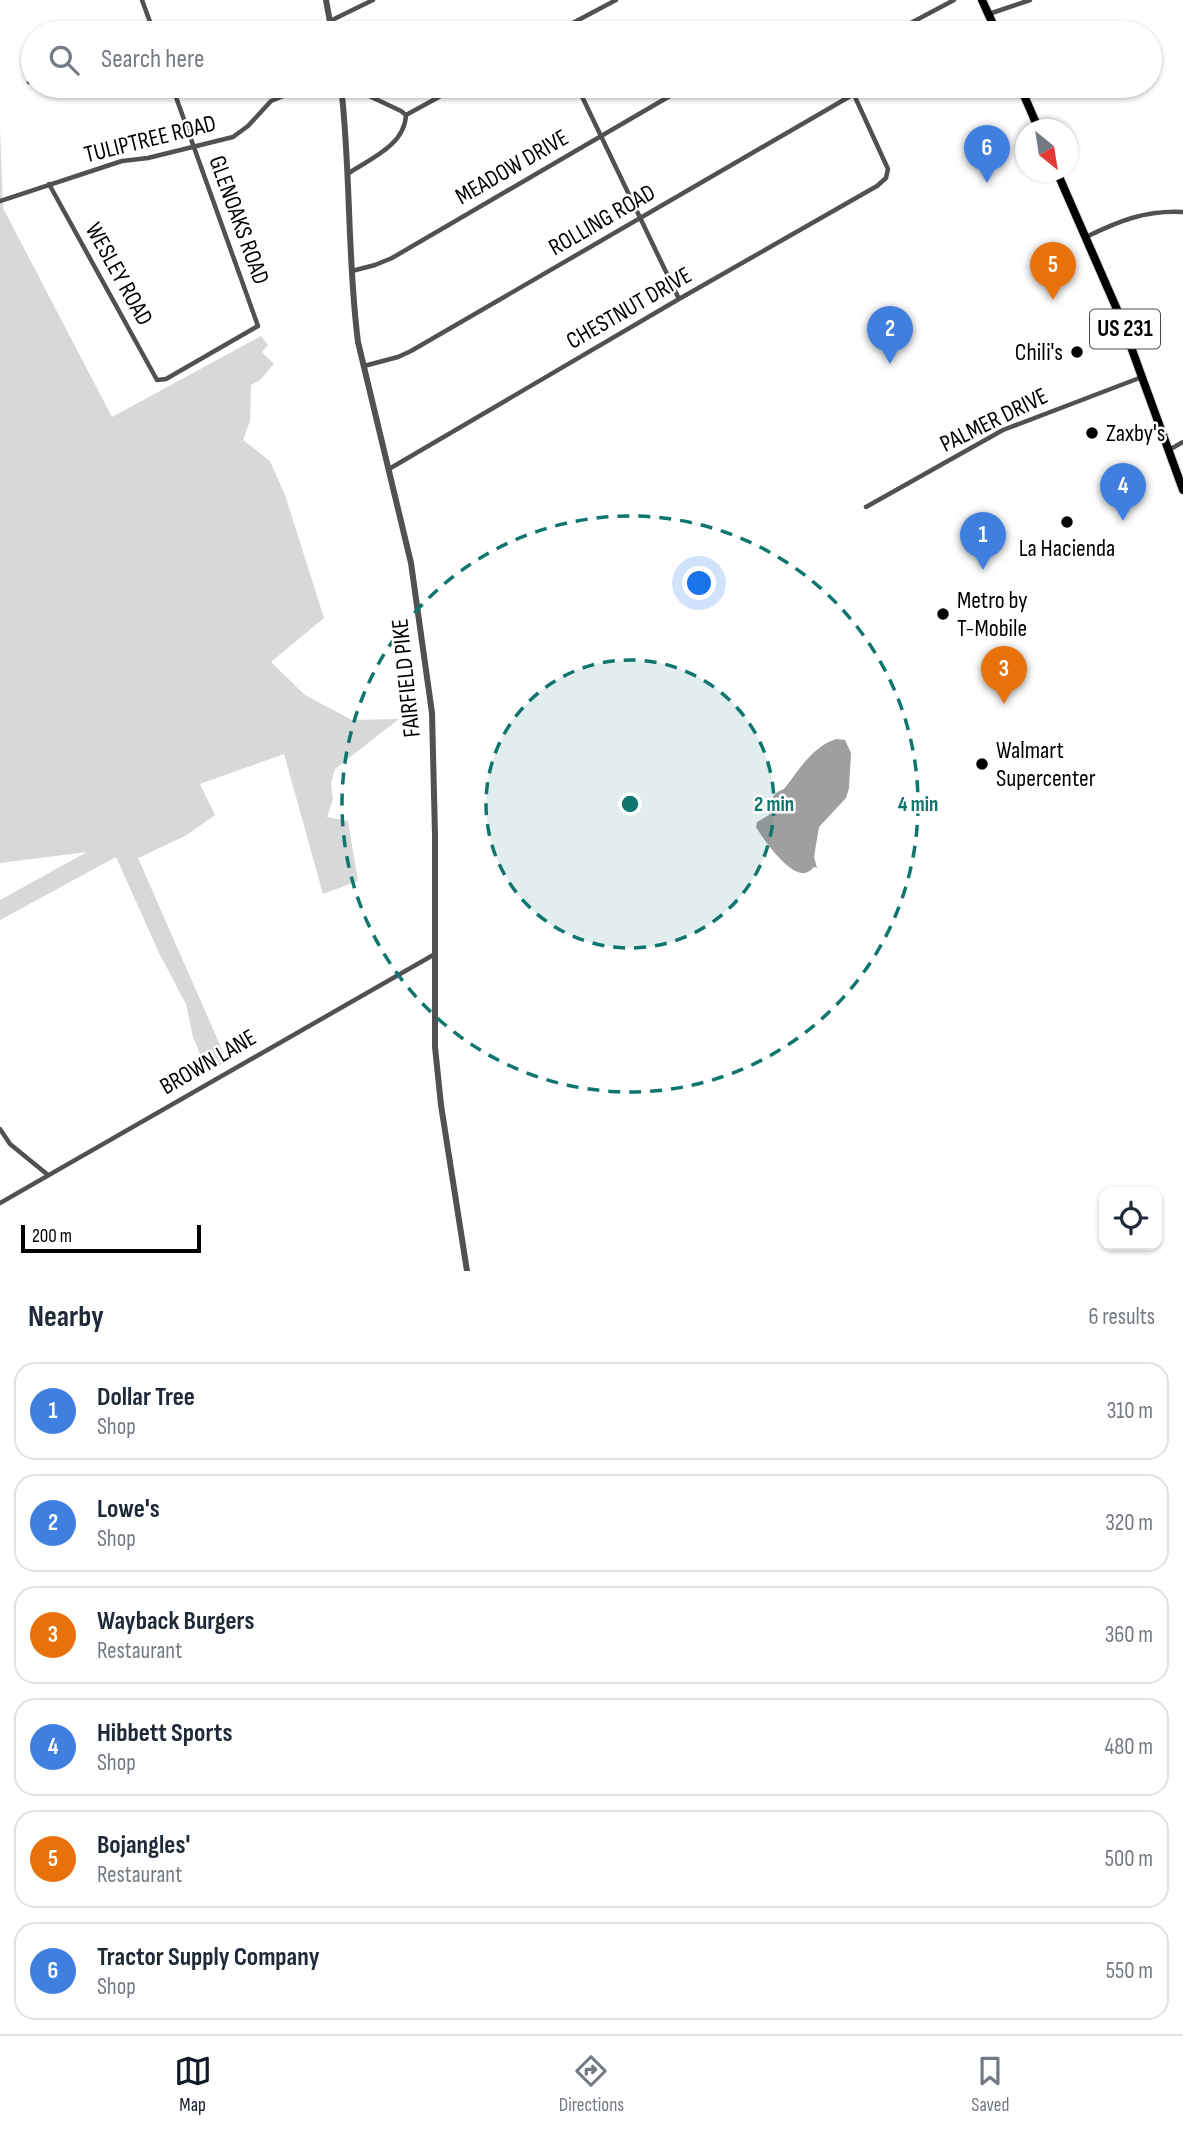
<!DOCTYPE html>
<html lang="en">
<head>
<meta charset="utf-8">
<style>
	:root { --surface:#fff; --page:#f6f6f7; --text:#1f2937; --muted:#747a83; --line:#e0e1e3; --accent:#111827 }
	body { margin:0; font-family:"Sofia Sans Condensed",sans-serif; background:var(--page); color:var(--text) }
	.controls { position:absolute; right:21px; bottom:21px; display:grid; overflow:hidden; border-radius:14px; box-shadow:0 2px 5px #0004 }
	.controls button { width:63px; height:63px; display:grid; place-items:center; padding:0; border:0; border-bottom:2px solid var(--line); background:var(--surface); color:var(--text); font:35px sans-serif }
	.compass { position:absolute; left:1015px; top:119px; width:63px; height:63px; border-radius:50%; background:var(--surface); box-shadow:0 2px 5px #0004; rotate:150deg }
	.scale { position:absolute; left:21px; bottom:18px; width:180px; box-sizing:border-box; padding-left:7px; border:4px solid #000; border-top:0; font-size:19px; line-height:24px; white-space:nowrap; color:#000; -webkit-text-stroke:5px #fff; paint-order:stroke }
	.you { position:absolute; left:700px; top:584px; width:24px; height:24px; margin:-18px; border:5px solid #fff; border-radius:50%; background:#1a73e8; box-shadow:0 0 0 10px #1a73e833 }
	.badge { display:grid; place-items:center; width:46px; height:46px; border-radius:50%; background:var(--accent); color:#fff; font-size:23px; font-weight:700 }
	.pin { position:absolute; translate:-50% -58px; filter:drop-shadow(0 2px 4px #0008) }
	.pin::after { content:''; position:absolute; top:37px; width:24px; height:21px; background:inherit; clip-path:polygon(0 0,100% 0,50% 100%) }
	.list { margin:0; padding:0; list-style:none }
	h2 { display:flex; justify-content:space-between; align-items:center; height:91px; margin:0; padding:0 28px; font-size:30px }
	h2 small { font-size:23px; font-weight:400; color:var(--muted) }
	.list li { display:grid; grid-template-columns:46px 1fr auto; gap:21px; align-items:center; box-sizing:border-box; height:98px; margin:0 14px 14px; padding:0 14px; border:2px solid var(--line); border-radius:21px }
	.list b { display:block; font-size:26px; white-space:nowrap }
	.list p { margin:0; font-size:23px; white-space:nowrap; color:var(--muted) }
	.list em { font-size:23px; font-style:normal; color:var(--muted) }
	.icon { flex:none; width:38px; height:38px; fill:none; stroke:currentColor; stroke-width:2; stroke-linecap:round; stroke-linejoin:round }
	.map { position:relative; flex:none; width:1183px; height:1271px; overflow:hidden }
	.search { position:absolute; background:var(--surface); box-shadow:0 2px 5px #0004; left:21px; right:21px; top:21px; height:77px; display:flex; align-items:center; gap:18px; box-sizing:border-box; padding:0 24px; border-radius:38px; color:var(--muted); font-size:26px }
	.sheet { height:763px; background:var(--surface) }
	nav { display:flex; justify-content:space-around; align-items:center; box-sizing:border-box; height:98px; border-top:2px solid var(--line); background:var(--surface); font-size:19px; color:var(--muted) }
	nav a { display:grid; justify-items:center; gap:4px }
	nav .on { color:var(--accent) }
	.map>svg:first-child { display:block }
</style>
</head>
<body>
<div class="map">
<svg width="1183" height="1271" viewBox="0 0 1183 1271">
	<rect width="100%" height="100%" fill="#fff"/>
	<!-- green -->
	<path fill="#d8d8d8" d="M0,128L3,208L112,417L261,336L268,345L262,352L274,364L260,380L251,385L250,421L243,440L270,461L285,495L324,618L271,662L305,695L352,720L399,719L335,769L331,784L333,799L327,817L348,821L358,881L323,894L284,754L200,784L215,815L185,836L138,858L227,1061L208,1073L193,1037L186,1004L159,953L116,857L0,920V900L87,852L0,863Z"/>
	<!-- water -->
	<path fill="#9f9f9f" d="M836,739L845,740L851,753L849,788L846,798L819,827L814,857L817,868L814,867C811,870 809,872 805,873C789,876 763,839 756,827L757,822L769,815L773,806L771,801C774,793 777,792 784,789C799,770 812,747 836,739Z"/>
	<g fill="none" stroke-linecap="round" stroke-linejoin="round">
		<defs>
			<path id="trunk" d="M982,0L997,33
				M1020,86L1039,130
				M1057,172L1119,314L1183,490"/>
		</defs>
		<!-- trunk casing -->
		<use href="#trunk" stroke="#dbdbdb" stroke-width="10"/>
		<!-- minor -->
		<path stroke="#515151" stroke-width="4.5" d="M142,0L154,33
			M989,14L1030,0
			M330,21L373,0
			M554,33L616,0
			M892,33L954,0
			M29,82L33,80
			M577,86L679,299
			M406,115L459,86
			M349,173C370,159 405,145 406,115
			M49,184L157,380L166,379L258,326L172,86
			M0,201L122,161L148,158L233,137L248,126L271,101L293,92L341,88L365,94L401,111L406,115
			M1086,237C1119,221 1145,210 1183,212
			M352,271L375,265L392,258L687,86
			M364,366L398,357L411,351L854,94
			M1169,450L1183,442
			M389,469L679,299L877,186L886,178L888,169L850,86
			M866,507L1003,430L1142,377
			M0,1129L10,1144L48,1175
			M0,1203L435,954"/>
		<!-- tertiary -->
		<path stroke="#515151" stroke-width="6" d="M326,0L332,33
			M341,86C351,171 347,257 358,342L411,563L432,713L435,835V1047L441,1105L467,1271"/>
		<!-- trunk -->
		<use href="#trunk" stroke="#000" stroke-width="8"/>
	</g>
	<!-- distance rings -->
	<circle cx="630" cy="804" r="144" fill="#0f766e" fill-opacity=".12"/>
	<g fill="none" stroke="#0f766e" stroke-width="3.5" stroke-dasharray="12 9">
		<circle cx="630" cy="804" r="144"/>
		<circle cx="630" cy="804" r="288"/>
	</g>
	<!-- markers -->
	<g fill="#000" stroke="#fff" stroke-width="2.5">
		<circle cx="1077" cy="352" r="7"/>
		<circle cx="1092" cy="433" r="7"/>
		<circle cx="1067" cy="522" r="7"/>
		<circle cx="943" cy="614" r="7"/>
		<circle cx="982" cy="764" r="7"/>
	</g>
	<g text-anchor="middle" dominant-baseline="central" stroke-width="5" stroke-linejoin="round" paint-order="stroke">
		<!-- shield labels -->
		<rect fill="#fff" stroke="#4c4c4c" stroke-width="2" x="1090" y="309.5" width="70" height="39" rx="5"/>
		<g font-size="23" font-weight="bold" fill="#000">
			<text x="1125" y="329">US 231</text>
		</g>
		<!-- street labels -->
		<g font-size="24" fill="#000" stroke="#fff">
			<text transform="translate(150 139) rotate(-14)">TULIPTREE ROAD</text>
			<text transform="translate(512 167) rotate(-30)">MEADOW DRIVE</text>
			<text transform="translate(239 220) rotate(70)">GLENOAKS ROAD</text>
			<text transform="translate(602 220) rotate(-30)">ROLLING ROAD</text>
			<text transform="translate(119 274) rotate(61)">WESLEY ROAD</text>
			<text transform="translate(629 308) rotate(-30)">CHESTNUT DRIVE</text>
			<text transform="translate(994 420) rotate(-26)">PALMER DRIVE</text>
			<text transform="translate(406 678) rotate(-96)">FAIRFIELD PIKE</text>
			<text transform="translate(208 1062) rotate(-30)">BROWN LANE</text>
		</g>
		<!-- poi labels -->
		<g font-size="24" fill="#000" stroke="#fff" text-anchor="start">
			<text x="1063" y="352" text-anchor="end">Chili's</text>
			<text x="1106" y="433">Zaxby's</text>
			<text x="1067" y="548" text-anchor="middle">La Hacienda</text>
			<text x="957" y="600">Metro by<tspan x="957" dy="28">T-Mobile</tspan></text>
			<text x="996" y="750">Walmart<tspan x="996" dy="28">Supercenter</tspan></text>
		</g>
	</g>
	<circle cx="630" cy="804" r="10" fill="#0f766e" stroke="#fff" stroke-width="3.5"/>
	<g font-size="21" text-anchor="middle" font-weight="bold" fill="#0f766e" stroke="#fff" stroke-width="5" stroke-linejoin="round" paint-order="stroke">
		<text x="774" y="811">2 min</text>
		<text x="918" y="811">4 min</text>
	</g>
</svg>
<div class="controls">
<button><svg class="icon" aria-label="locate" viewBox="0 0 24 24"><circle cx="12" cy="12" r="6"/><path d="M12 2v4M12 18v4M2 12h4M18 12h4"/></svg></button>
</div>
<svg class="compass" viewBox="-18 -18 36 36"><path d="M0-13l5 13h-10z" fill="#e53935"/><path d="M0 13l5-13h-10z" fill="#747a83"/></svg>
<div class="scale">200 m</div>
<div class="you"></div>
<div class="pin badge" style="left:983px;top:570px;background:#3f7fe0">1</div>
<div class="pin badge" style="left:890px;top:364px;background:#3f7fe0">2</div>
<div class="pin badge" style="left:1004px;top:704px;background:#e8710a">3</div>
<div class="pin badge" style="left:1123px;top:521px;background:#3f7fe0">4</div>
<div class="pin badge" style="left:1053px;top:300px;background:#e8710a">5</div>
<div class="pin badge" style="left:987px;top:183px;background:#3f7fe0">6</div>
<div class="search"><svg class="icon" aria-label="search" viewBox="0 0 24 24"><circle cx="10" cy="10" r="6"/><path d="M15 15l6 6"/></svg>Search here</div>
</div>
<section class="sheet">
<h2>Nearby<small>6 results</small></h2>
<ul class="list">
<li><span class="badge" style="background:#3f7fe0">1</span><div><b>Dollar Tree</b><p>Shop</p></div><em>310 m</em></li>
<li><span class="badge" style="background:#3f7fe0">2</span><div><b>Lowe's</b><p>Shop</p></div><em>320 m</em></li>
<li><span class="badge" style="background:#e8710a">3</span><div><b>Wayback Burgers</b><p>Restaurant</p></div><em>360 m</em></li>
<li><span class="badge" style="background:#3f7fe0">4</span><div><b>Hibbett Sports</b><p>Shop</p></div><em>480 m</em></li>
<li><span class="badge" style="background:#e8710a">5</span><div><b>Bojangles'</b><p>Restaurant</p></div><em>500 m</em></li>
<li><span class="badge" style="background:#3f7fe0">6</span><div><b>Tractor Supply Company</b><p>Shop</p></div><em>550 m</em></li>
</ul>
</section>
<nav>
<a class="on"><svg class="icon" aria-label="map" viewBox="0 0 24 24"><path d="M3 6l6-2 6 2 6-2v14l-6 2-6-2-6 2zM9 4v14M15 6v14"/></svg>Map</a>
<a><svg class="icon" aria-label="directions" viewBox="0 0 24 24"><path d="M12 3l9 9-9 9-9-9zM9 14v-3h6M13 9l2 2-2 2"/></svg>Directions</a>
<a><svg class="icon" aria-label="saved" viewBox="0 0 24 24"><path d="M7 4h10v16l-5-4-5 4z"/></svg>Saved</a>
</nav>
</body>
</html>
